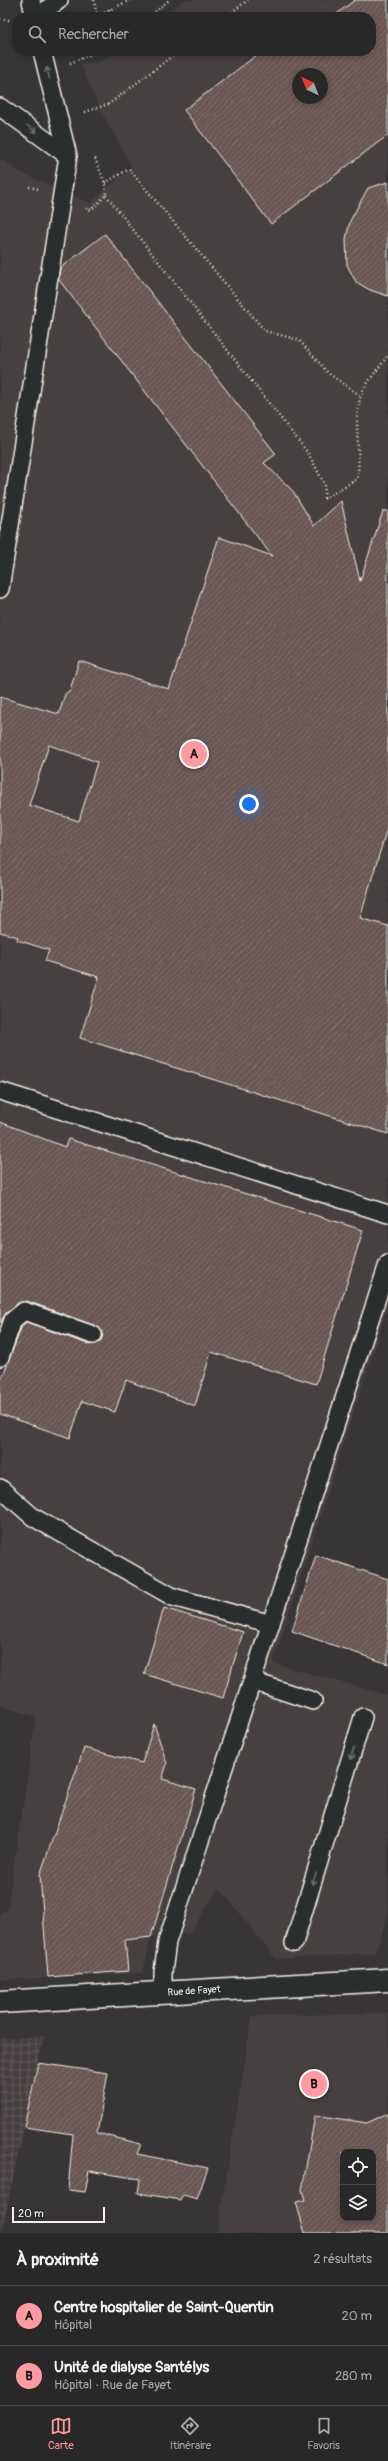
<!DOCTYPE html>
<html lang="fr">
<head>
<meta charset="utf-8">
<style>
	:root { --surface:#292828; --page:#313030; --text:#f1f3f6; --muted:#a5a6a8; --line:#454445; --accent:#ff9aa2 }
	body { margin:0; font-family:Pangolin,sans-serif; background:var(--page); color:var(--text) }
	.controls { position:absolute; right:12px; bottom:12px; display:grid; overflow:hidden; border-radius:8px; box-shadow:0 2px 6px #0003 }
	.controls button { width:36px; height:36px; display:grid; place-items:center; padding:0; border:0; border-bottom:1px solid var(--line); background:var(--surface); color:var(--text); font:20px sans-serif }
	.compass { position:absolute; left:292px; top:68px; width:36px; height:36px; border-radius:50%; background:var(--surface); box-shadow:0 2px 6px #0003; rotate:317deg }
	.scale { position:absolute; left:12px; bottom:10px; width:93px; box-sizing:border-box; padding-left:4px; border:2px solid #f4f1e8; border-top:0; font-size:11px; line-height:14px; white-space:nowrap; color:#f4f1e8; -webkit-text-stroke:3px #2a2d2e; paint-order:stroke }
	.you { position:absolute; left:249px; top:804px; width:14px; height:14px; margin:-10px; border:3px solid #fff; border-radius:50%; background:#1a73e8; box-shadow:0 0 0 6px #1a73e833 }
	.badge { display:grid; place-items:center; width:26px; height:26px; border-radius:50%; background:var(--accent); color:#111; font-size:13px; font-weight:700 }
	.pin { position:absolute; translate:-50% -50%; border:2px solid #fff; box-shadow:0 1px 4px #0006 }
	.list { margin:0; padding:0; list-style:none }
	h2 { display:flex; justify-content:space-between; align-items:center; height:52px; margin:0; padding:0 16px; font-size:17px }
	h2 small { font-size:13px; font-weight:400; color:var(--muted) }
	.list li { display:grid; grid-template-columns:26px 1fr auto; gap:12px; align-items:center; box-sizing:border-box; height:60px; padding:0 16px; border-top:1px solid var(--line) }
	.list b { display:block; font-size:15px; white-space:nowrap }
	.list p { margin:0; font-size:13px; white-space:nowrap; color:var(--muted) }
	.list em { font-size:13px; font-style:normal; color:var(--muted) }
	.icon { flex:none; width:22px; height:22px; fill:none; stroke:currentColor; stroke-width:2; stroke-linecap:round; stroke-linejoin:round }
	.map { position:relative; flex:none; width:388px; height:2233px; overflow:hidden }
	.search { position:absolute; background:var(--surface); box-shadow:0 2px 6px #0003; left:12px; right:12px; top:12px; height:44px; display:flex; align-items:center; gap:10px; box-sizing:border-box; padding:0 14px; border-radius:16px; color:var(--muted); font-size:15px }
	.sheet { height:172px; background:var(--surface) }
	nav { display:flex; justify-content:space-around; align-items:center; box-sizing:border-box; height:56px; border-top:1px solid var(--line); background:var(--surface); font-size:11px; color:var(--muted) }
	nav a { display:grid; justify-items:center; gap:2px }
	nav .on { color:var(--accent) }
	.map>svg:first-child { display:block }
</style>
</head>
<body>
<div class="map">
<svg width="388" height="2233" viewBox="0 0 388 2233">
	<defs>
		<pattern id="industrial-grid" width="8" height="8" patternUnits="userSpaceOnUse"><rect width="8" height="8" fill="#463f3f"/><path d="M0 4h8M4 0v8" fill="none" stroke="#615b5b"/></pattern>
		<pattern id="building-hatch" width="6" height="6" patternUnits="userSpaceOnUse"><rect width="6" height="6" fill="#695654"/><path d="M-1 1l2-2M0 6l6-6M5 7l2-2" fill="none" stroke="#7f6f6d"/></pattern>
	</defs>
	<rect width="100%" height="100%" fill="#373536"/>
	<filter id="ink" filterUnits="userSpaceOnUse"><feTurbulence type="fractalNoise" baseFrequency=".025" numOctaves="2"/><feDisplacementMap in="SourceGraphic" scale="8" xChannelSelector="R" yChannelSelector="G"/><feConvolveMatrix kernelMatrix="1 2 1 2 8 2 1 2 1" color-interpolation-filters="sRGB"/></filter>
	<g filter="url(#ink)">
		<!-- built -->
		<path fill="#463f3f" fill-rule="evenodd" d="M184,0H388V1305L273,1663L388,1695V1915L376,1953L276,1959L219,1888L190,1933L151,1937L143,1973L0,1980V1912L7,1911L36,1717L0,1706V158L20,172L90,203L129,169L131,166L101,111L80,64L100,62L115,51H371V17H161ZM298,74H322V98H298Z
			M388,2013V2233H217L252,2016ZM343,2152H373V2218H343Z"/>
		<!-- industrial -->
		<path fill="url(#industrial-grid)" d="M44,2036L1,2233H0V2039Z"/>
		<!-- building -->
		<path fill="url(#building-hatch)" stroke="#f4f1e8" fill-rule="evenodd" d="M355,0H388V135L271,224L184,110L262,51H371V17H337L335,15ZM298,74H322V98H298Z
			M388,182V296L370,290L356,282L347,265L346,239L350,221L368,188Z
			M105,234L276,454L264,463L293,491L314,526L341,501L360,581L383,511H388V825L360,918L388,926V1134L80,1038L99,977L45,961L49,950L17,940L18,937L0,932V697L59,714L65,694L70,690L79,661L169,689L219,537L272,556L59,280L60,268ZM49,745L97,762L79,821L29,805Z
			M0,1122L65,1147L68,1139L363,1230L316,1384L211,1352L195,1406L126,1380L115,1412L82,1401L70,1438L0,1414V1383L22,1326L26,1322L90,1345L100,1342L103,1334L96,1326L27,1301L18,1303L6,1313L0,1323Z
			M316,1555L388,1579V1664L292,1631Z
			M164,1608L243,1632L223,1698L144,1674Z
			M154,1724L167,1764L162,1779L196,1789L151,1937L125,1940L128,1971L48,1977L40,1875L84,1748L142,1763Z
			M38,2063L108,2073L97,2133L141,2144L137,2154L208,2168L197,2199L183,2195L180,2200L138,2193L140,2179L89,2171L85,2192L68,2190L73,2134L24,2127Z
			M388,2113V2233H305L296,2202L305,2200L302,2190L315,2115L367,2123ZM343,2152H373V2218H343Z"/>
		<g fill="none" stroke-linecap="round" stroke-linejoin="round">
			<defs>
				<path id="lane" d="M31,0L34,17
					M37,17L59,0
					M0,107L68,156L42,51
					M0,589L68,156
					M0,1091L388,1214
					M0,1357L13,1320L24,1311L93,1335
					M0,1488L33,1517L173,1597L271,1624
					M252,1681L313,1701
					M294,1943L363,1717
					M163,1993V1972L167,1942L388,1264"/>
				<path id="secondary" d="M0,2002L388,1980"/>
			</defs>
			<!-- lane casing -->
			<use href="#lane" stroke="#f4f1e8" stroke-width="20"/>
			<!-- secondary casing -->
			<use href="#secondary" stroke="#f4f1e8" stroke-width="25"/>
			<!-- path -->
			<path stroke="#f4f1e8" stroke-width="2.5" stroke-dasharray="1 3" stroke-linecap="butt" d="M94,0L97,16L95,17
				M109,9L110,17
				M97,16L130,0
				M149,17L169,0
				M225,17L248,0
				M0,19L9,20
				M70,63L99,51
				M85,112L109,104L179,51
				M105,183L129,169L265,331L299,340L328,373L361,396
				M29,187L38,189
				M106,195L308,453L325,485L324,499
				M86,208L91,210L106,195L105,183L94,156
				M324,499L357,479C362,452 352,423 361,396C366,382 380,367 388,355"/>
			<!-- lane -->
			<use href="#lane" stroke="#2a2d2e" stroke-width="17"/>
			<!-- secondary -->
			<use href="#secondary" stroke="#2a2d2e" stroke-width="22"/>
		</g>
		<!-- one-way arrows -->
		<defs><path id="oneway-shaft" d="M-6 0H5M1.5-3L5.5 0L1.5 3" fill="none" stroke-width="1.6" stroke-linecap="round" stroke-linejoin="round"/></defs>
		<g stroke="#71726f">
			<use href="#oneway-shaft" transform="translate(48 73) rotate(-104)"/>
			<use href="#oneway-shaft" transform="translate(32 129) rotate(36)"/>
			<use href="#oneway-shaft" transform="translate(352 1754) rotate(107)"/>
			<use href="#oneway-shaft" transform="translate(314 1879) rotate(107)"/>
		</g>
	</g>
	<g text-anchor="middle" dominant-baseline="central" stroke-width="3" stroke-linejoin="round" paint-order="stroke">
		<!-- street labels -->
		<g font-size="10" fill="#f4f1e8" stroke="#2a2d2e">
			<text transform="translate(194 1991) rotate(-4)">Rue de Fayet</text>
		</g>
	</g>
</svg>
<div class="controls">
<button><svg class="icon" aria-label="locate" viewBox="0 0 24 24"><circle cx="12" cy="12" r="6"/><path d="M12 2v4M12 18v4M2 12h4M18 12h4"/></svg></button>
<button><svg class="icon" aria-label="layers" viewBox="0 0 24 24"><path d="M12 4l9 5-9 5-9-5zM3 14l9 5 9-5"/></svg></button>
</div>
<svg class="compass" viewBox="-18 -18 36 36"><path d="M0-13l5 13h-10z" fill="#e53935"/><path d="M0 13l5-13h-10z" fill="#a5a6a8"/></svg>
<div class="scale">20 m</div>
<div class="you"></div>
<div class="pin badge" style="left:194px;top:754px">A</div>
<div class="pin badge" style="left:314px;top:2084px">B</div>
<div class="search"><svg class="icon" aria-label="search" viewBox="0 0 24 24"><circle cx="10" cy="10" r="6"/><path d="M15 15l6 6"/></svg>Rechercher</div>
</div>
<section class="sheet">
<h2>À proximité<small>2 résultats</small></h2>
<ul class="list">
<li><span class="badge">A</span><div><b>Centre hospitalier de Saint-Quentin</b><p>Hôpital</p></div><em>20 m</em></li>
<li><span class="badge">B</span><div><b>Unité de dialyse Santélys</b><p>Hôpital · Rue de Fayet</p></div><em>280 m</em></li>
</ul>
</section>
<nav>
<a class="on"><svg class="icon" aria-label="map" viewBox="0 0 24 24"><path d="M3 6l6-2 6 2 6-2v14l-6 2-6-2-6 2zM9 4v14M15 6v14"/></svg>Carte</a>
<a><svg class="icon" aria-label="directions" viewBox="0 0 24 24"><path d="M12 3l9 9-9 9-9-9zM9 14v-3h6M13 9l2 2-2 2"/></svg>Itinéraire</a>
<a><svg class="icon" aria-label="saved" viewBox="0 0 24 24"><path d="M7 4h10v16l-5-4-5 4z"/></svg>Favoris</a>
</nav>
</body>
</html>
